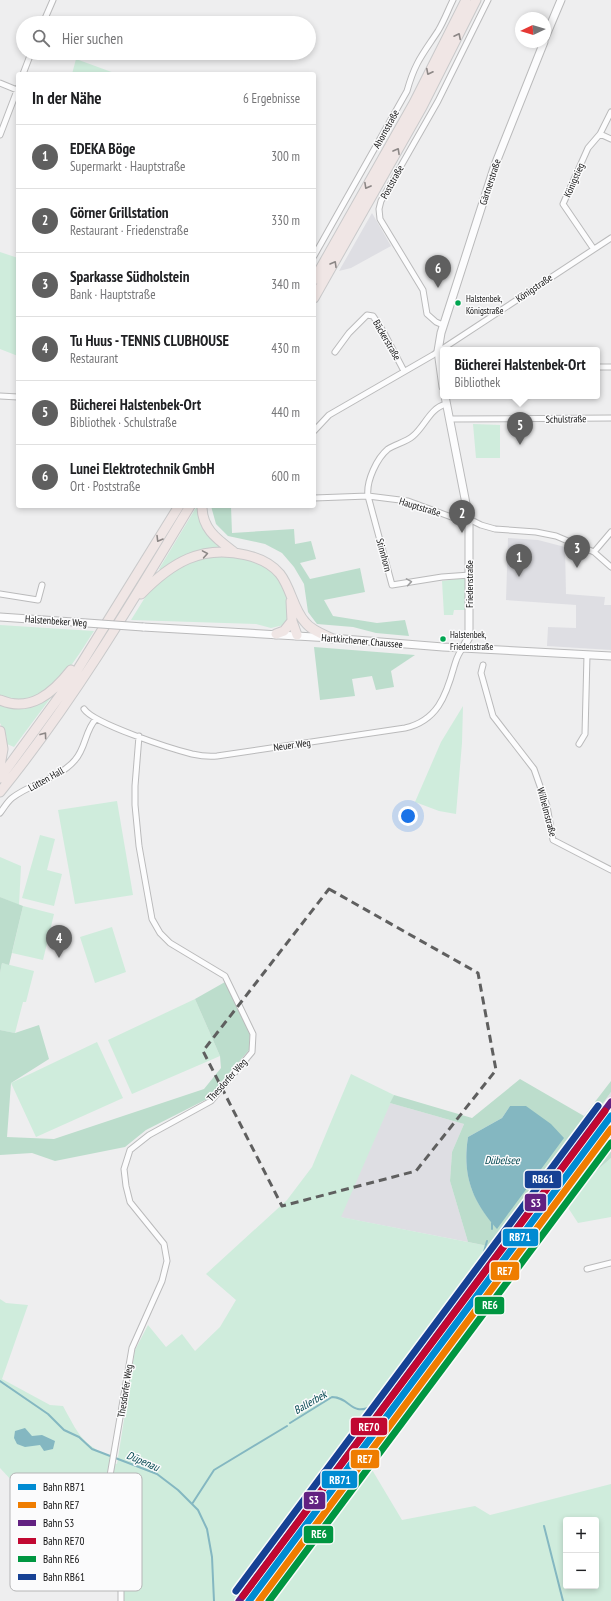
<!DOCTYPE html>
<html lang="de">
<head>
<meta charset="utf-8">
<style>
	:root { --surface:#fff; --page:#f2f2f2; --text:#202124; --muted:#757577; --line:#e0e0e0; --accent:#5f5f5f }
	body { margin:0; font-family:"PT Sans Narrow",sans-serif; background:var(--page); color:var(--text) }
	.controls { position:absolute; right:12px; bottom:12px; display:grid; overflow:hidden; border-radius:4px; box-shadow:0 2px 6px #0003 }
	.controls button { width:36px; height:36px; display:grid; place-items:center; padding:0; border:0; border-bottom:1px solid var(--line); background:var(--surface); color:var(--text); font:20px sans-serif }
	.compass { position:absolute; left:515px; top:12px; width:36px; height:36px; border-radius:50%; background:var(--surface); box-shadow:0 2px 6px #0003; rotate:266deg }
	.you { position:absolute; left:408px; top:816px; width:14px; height:14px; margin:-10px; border:3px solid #fff; border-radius:50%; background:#1a73e8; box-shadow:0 0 0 6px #1a73e833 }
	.badge { display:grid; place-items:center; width:26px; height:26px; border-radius:50%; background:var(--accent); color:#fff; font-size:13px; font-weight:700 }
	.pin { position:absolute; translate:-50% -33px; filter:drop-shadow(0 1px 2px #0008) }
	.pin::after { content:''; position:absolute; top:21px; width:14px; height:12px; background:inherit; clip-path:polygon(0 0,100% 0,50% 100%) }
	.popup { position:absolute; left:440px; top:347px; width:160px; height:52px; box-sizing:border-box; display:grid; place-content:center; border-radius:4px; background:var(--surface); filter:drop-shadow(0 1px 3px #0005); font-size:13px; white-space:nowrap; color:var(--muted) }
	.popup b { font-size:15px; color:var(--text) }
	.popup::after { content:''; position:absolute; left:50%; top:100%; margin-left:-8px; border:8px solid transparent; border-top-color:var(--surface) }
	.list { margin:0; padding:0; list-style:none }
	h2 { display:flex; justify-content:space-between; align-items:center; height:52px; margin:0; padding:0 16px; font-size:17px }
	h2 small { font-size:13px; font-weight:400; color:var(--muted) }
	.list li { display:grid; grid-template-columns:26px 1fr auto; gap:12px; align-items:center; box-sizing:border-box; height:64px; padding:0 16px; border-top:1px solid var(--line) }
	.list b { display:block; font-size:15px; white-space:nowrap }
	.list p { margin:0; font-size:13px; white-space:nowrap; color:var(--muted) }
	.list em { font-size:13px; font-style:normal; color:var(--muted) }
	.icon { flex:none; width:22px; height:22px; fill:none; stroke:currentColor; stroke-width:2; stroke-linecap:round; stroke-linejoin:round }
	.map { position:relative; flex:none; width:611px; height:1601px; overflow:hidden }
	.search { position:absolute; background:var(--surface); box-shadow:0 2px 6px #0003; left:16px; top:16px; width:300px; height:44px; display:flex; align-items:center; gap:10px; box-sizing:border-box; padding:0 14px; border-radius:22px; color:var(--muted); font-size:15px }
	.panel { position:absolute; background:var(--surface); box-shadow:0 2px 6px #0003; left:16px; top:72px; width:300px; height:436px; border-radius:4px }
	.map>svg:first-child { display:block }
</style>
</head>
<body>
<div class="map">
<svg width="611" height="1601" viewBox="0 0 611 1601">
	<rect width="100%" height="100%" fill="#eeeeef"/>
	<!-- built -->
	<path fill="#dedee3" d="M372,213L391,246L351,268L339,271Z
		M508,538L538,540L565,547L566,594L605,597L604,605H611V650L547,646L548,627L576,628V605L506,600Z
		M611,1092V1134L506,1280L262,1601H236L498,1248Z
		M390,1103L464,1124L452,1152L450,1181L468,1242L340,1217Z"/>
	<!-- green -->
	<path fill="#cfecdc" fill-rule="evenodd" d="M76,59L117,74H72Z
		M0,252L18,258V356L0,349Z
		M473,424L500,425V458H476Z
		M197,506L223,548L161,571L159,569Z
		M205,556C238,556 281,559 287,599C288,609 290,617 284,625L271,628L256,624L131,620L149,591L176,567Z
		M465,578V610H454L453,615H444L442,581Z
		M0,625L94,631C77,657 57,694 24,701C17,702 7,698 0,697Z
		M52,696L14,747L7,744L6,735L0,723V703Z
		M463,706L462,743L456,814L439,811L415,802L441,742Z
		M117,801L133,895L75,904L58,810Z
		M40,835L55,839L47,870L62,874L54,906L22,898Z
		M0,857L21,866L19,905L0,897Z
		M23,906L54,914L43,960L12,953Z
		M112,927L126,972L95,983L80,937Z
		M2,963L34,971L26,1002H23L15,1033L0,1030V973Z
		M195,999L220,1056L132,1094L108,1040Z
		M97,1042L123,1098L36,1137L11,1083Z
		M351,1074L394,1095L341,1217L498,1248L236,1601H123L116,1539L81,1530L38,1509L0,1468V1299L6,1303L28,1305L2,1379L50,1405L63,1406C78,1433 81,1444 111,1457L110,1462L117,1464L135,1350L148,1325L166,1347L182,1334L195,1351L220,1327L236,1300L206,1274L287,1200L312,1167Z
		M611,1158V1217L578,1223L563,1200L568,1199L579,1186Z
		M368,1463L402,1520L475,1506L490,1515L611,1484V1601H262ZM566,1520H596V1586H566Z"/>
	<!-- forest -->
	<path fill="#bcddcc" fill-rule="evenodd" d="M211,506H231L232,533L294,529L295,544L311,541L316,559L300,563L310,579L360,568L365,592L324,600L333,616L377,623L405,620L409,636L376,633L353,627L317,624L308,612L304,584L294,567L282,553L265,544L228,536L216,524Z
		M314,647L415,655L391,671L394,687L376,690L372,676L352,679L355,696L320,700Z
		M0,897L23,906L9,965L2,963L0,973Z
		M225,982L250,1034L249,1050L207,1099L146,1130L125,1147L55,1161L32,1153L0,1155V1030L15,1033L39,1025L49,1059L11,1083L7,1137L54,1139L204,1089L221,1068L220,1056L195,999Z
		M520,1079L584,1116L611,1081V1092L498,1248L468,1242L450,1181L452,1152L464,1124L390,1103L394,1095L472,1118ZM510,1106L497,1228C472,1201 462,1174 468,1137L502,1118Z
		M611,1134V1158L579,1186L568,1199L563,1200Z"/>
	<!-- water -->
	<path fill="#84b7c1" d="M510,1106H526L551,1124L564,1138L497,1229C472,1201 462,1175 468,1137L502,1118Z
		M25,1428L32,1436L42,1435L55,1441L53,1449L44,1451L40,1445L25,1447L17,1444L14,1438L15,1431Z"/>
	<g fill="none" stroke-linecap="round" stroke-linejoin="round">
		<!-- stream -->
		<path stroke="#84b7c1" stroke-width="2" d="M492,1229V1223
			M0,1381L48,1414L64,1430L79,1437L92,1449L157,1474L178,1490L198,1510L207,1529L212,1557L214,1601
			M290,1423L332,1397C350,1397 351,1417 372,1406L482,1259L487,1241
			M192,1504L214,1470L287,1426
			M544,1526L563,1601"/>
		<defs>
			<path id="street" d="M43,23L53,0
				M23,74L31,53
				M0,83L17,90
				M611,112L600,134L611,139
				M0,135L18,88
				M593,248L563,204L588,148L600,134
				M314,256L407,91C415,62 423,54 438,31C444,21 448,10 453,0
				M443,325L436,322L427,314L423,290L380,219L379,209L381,201L438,101L488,0
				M335,352L349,333L367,315L373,316L383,331L404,371
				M597,367H611
				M0,396L18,397
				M446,404C430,408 425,426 413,436C406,442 396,444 388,449C377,458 366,481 368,496L392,585L442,577L470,575
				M450,419L611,418
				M314,431L329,415L433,355L611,238
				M314,498L368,496L408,501L454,518L469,519L481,525L495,529L536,532L556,536L594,552L611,567
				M594,552L611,532
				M0,594L38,600L42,585
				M483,665L481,673L493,716L534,769L547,806L553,840L611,870
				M84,709C94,724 172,749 192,754C201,756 209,757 217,756L405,728C437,721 446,696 454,667C457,658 457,655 463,648
				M579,744L585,734L587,655
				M0,813C4,808 7,802 12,798C31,783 59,779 75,760C86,748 85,730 96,719
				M587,1269L611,1263
				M121,1601V1585L107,1493L132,1348L162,1281L167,1261L164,1244L130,1202L126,1186L124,1169L130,1150L149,1135L211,1101L252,1052L253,1034L225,976L170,943L160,933L152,919L139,846L135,805V786L139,736"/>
			<path id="secondary" d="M545,38L561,0
				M443,387L438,351L441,333L495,165L544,42
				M445,396L469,519V637L463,648
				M0,617L73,622
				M143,627L331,638L443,647L611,656"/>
			<path id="highway" d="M314,280L414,103L466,0
				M314,298L422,107L476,0
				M202,506C202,529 217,539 234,552
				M141,594C171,563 202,544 246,555C259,558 271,563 280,574C291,588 293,609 305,622C311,630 322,634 331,638
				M291,601L292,621L297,635
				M276,634L284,631L292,621
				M0,700C30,713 53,693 71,670
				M0,731L3,749L0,766
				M0,778L70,682L179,506
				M0,792C72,703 131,604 190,506"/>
		</defs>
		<!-- street casing -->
		<use href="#street" stroke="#bababb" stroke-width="7"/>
		<!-- secondary casing -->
		<use href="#secondary" stroke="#bababb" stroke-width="9"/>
		<!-- highway casing -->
		<use href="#highway" stroke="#c9c9ca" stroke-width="11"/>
		<!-- street -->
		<use href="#street" stroke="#fcfcfd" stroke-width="5"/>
		<!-- secondary -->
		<use href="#secondary" stroke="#fcfcfd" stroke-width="7"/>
		<!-- highway -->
		<use href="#highway" stroke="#f0e6e5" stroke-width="9"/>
		<defs>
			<path id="secondary-bridge" d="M73,622L143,627"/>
		</defs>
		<!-- secondary-bridge casing -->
		<use href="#secondary-bridge" stroke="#bababb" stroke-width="9" stroke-linecap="butt"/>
		<!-- secondary-bridge -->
		<use href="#secondary-bridge" stroke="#fcfcfd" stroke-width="7"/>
		<defs>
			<path id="rail-1" d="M249,1601L611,1116"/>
			<path id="rail-2" d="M259,1601L611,1129"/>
			<path id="rail-3" d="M239,1601L611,1102"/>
			<path id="rail-4" d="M243,1596L605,1111"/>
			<path id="rail-5" d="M269,1601L611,1143"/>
			<path id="rail-6" d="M236,1591L598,1106"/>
		</defs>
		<!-- rail-1 casing -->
		<use href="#rail-1" stroke="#fbfbfc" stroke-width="10"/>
		<!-- rail-2 casing -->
		<use href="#rail-2" stroke="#fbfbfc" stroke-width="10"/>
		<!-- rail-3 casing -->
		<use href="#rail-3" stroke="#fbfbfc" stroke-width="10"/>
		<!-- rail-4 casing -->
		<use href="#rail-4" stroke="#fbfbfc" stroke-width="10"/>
		<!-- rail-5 casing -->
		<use href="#rail-5" stroke="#fbfbfc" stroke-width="10"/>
		<!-- rail-6 casing -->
		<use href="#rail-6" stroke="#fbfbfc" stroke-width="10"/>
		<!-- rail-1 -->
		<use href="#rail-1" stroke="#008bd2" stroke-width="7"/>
		<!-- rail-2 -->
		<use href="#rail-2" stroke="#ef7d00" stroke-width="7"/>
		<!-- rail-3 -->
		<use href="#rail-3" stroke="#622181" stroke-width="7"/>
		<!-- rail-4 -->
		<use href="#rail-4" stroke="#c10831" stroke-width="7"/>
		<!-- rail-5 -->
		<use href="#rail-5" stroke="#009641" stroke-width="7"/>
		<!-- rail-6 -->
		<use href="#rail-6" stroke="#164194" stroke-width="7"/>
	</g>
	<!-- one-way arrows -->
	<defs><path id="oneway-chevron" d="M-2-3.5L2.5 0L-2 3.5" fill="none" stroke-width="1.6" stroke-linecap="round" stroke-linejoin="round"/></defs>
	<g stroke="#8c8786">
		<use href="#oneway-chevron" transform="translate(458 36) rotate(-63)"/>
		<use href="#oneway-chevron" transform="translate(429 72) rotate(117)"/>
		<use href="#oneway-chevron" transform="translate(397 151) rotate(-61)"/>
		<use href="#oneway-chevron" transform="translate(367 186) rotate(119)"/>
		<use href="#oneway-chevron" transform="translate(334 264) rotate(-60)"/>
		<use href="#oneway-chevron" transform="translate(159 539) rotate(121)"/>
		<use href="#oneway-chevron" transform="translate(205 554) rotate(-10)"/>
		<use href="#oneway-chevron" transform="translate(44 735) rotate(-54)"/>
	</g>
	<use stroke="#9e9e9f" href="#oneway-chevron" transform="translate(409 582) rotate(-9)"/>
	<!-- marked area -->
	<path fill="none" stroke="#5f5f5f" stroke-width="3" stroke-dasharray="8 5" stroke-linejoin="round" d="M329,889L478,973L496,1070L416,1171L282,1206L203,1051Z"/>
	<!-- markers -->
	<g fill="#00a651" stroke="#fbfbfc" stroke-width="1.5">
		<circle cx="458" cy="303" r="3.5"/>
		<circle cx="443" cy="639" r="3.5"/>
	</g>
	<g text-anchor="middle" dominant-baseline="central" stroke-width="3" stroke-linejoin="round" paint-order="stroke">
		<!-- bus labels -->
		<g font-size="9" fill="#121212" stroke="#fbfbfc" text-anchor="start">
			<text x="466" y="298">Halstenbek,<tspan x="466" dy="12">Königstraße</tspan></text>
			<text x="450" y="634">Halstenbek,<tspan x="450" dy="12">Friedenstraße</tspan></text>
		</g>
		<!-- street labels -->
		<g font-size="10" fill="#121212" stroke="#fbfbfc">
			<text transform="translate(386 129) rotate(-61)">Ahornstraße</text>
			<text transform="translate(574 180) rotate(-66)">Königstieg</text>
			<text transform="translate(392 182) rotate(-61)">Poststraße</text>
			<text transform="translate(490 182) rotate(-72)">Gärtnerstraße</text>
			<text transform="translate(534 288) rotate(-34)">Königstraße</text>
			<text transform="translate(387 340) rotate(60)">Bäckerstraße</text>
			<text transform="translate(566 419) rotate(-1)">Schulstraße</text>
			<text transform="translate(420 507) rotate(17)">Hauptstraße</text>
			<text transform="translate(384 555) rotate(75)">Stinnhorn</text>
			<text transform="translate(469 584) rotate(-90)">Friedenstraße</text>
			<text transform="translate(56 621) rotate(4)">Halstenbeker Weg</text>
			<text transform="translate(362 641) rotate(5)">Hartkirchener Chaussee</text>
			<text transform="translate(292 745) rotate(-8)">Neuer Weg</text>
			<text transform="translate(46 779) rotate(-29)">Lütten Hall</text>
			<text transform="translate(547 812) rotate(75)">Wilhelmstraße</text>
			<text transform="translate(227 1080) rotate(-48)">Thesdorfer Weg</text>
			<text transform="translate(125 1391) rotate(-81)">Thesdorfer Weg</text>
		</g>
		<!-- water labels -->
		<g font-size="11" font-style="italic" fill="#00454f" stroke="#fbfbfc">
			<text x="502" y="1160">Dübelsee</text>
			<text transform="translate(310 1402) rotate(-30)">Ballerbek</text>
			<text transform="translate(143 1461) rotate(23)">Düpenau</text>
		</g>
	</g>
	<!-- legend -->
	<rect x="10" y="1473" width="132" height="118" rx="6" fill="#fbfbfc" stroke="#b5b5b6" stroke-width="1"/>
	<rect x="18" y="1484" width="18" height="6" fill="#008bd2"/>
	<rect x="18" y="1502" width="18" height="6" fill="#ef7d00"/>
	<rect x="18" y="1520" width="18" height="6" fill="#622181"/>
	<rect x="18" y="1538" width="18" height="6" fill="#c10831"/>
	<rect x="18" y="1556" width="18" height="6" fill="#009641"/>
	<rect x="18" y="1574" width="18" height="6" fill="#164194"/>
	<g font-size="11" fill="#121212">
		<text x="43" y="1491">Bahn RB71</text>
		<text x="43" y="1509">Bahn RE7</text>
		<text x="43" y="1527">Bahn S3</text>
		<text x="43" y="1545">Bahn RE70</text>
		<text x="43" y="1563">Bahn RE6</text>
		<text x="43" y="1581">Bahn RB61</text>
	</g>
	<g stroke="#fbfbfc" stroke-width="1.5">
		<rect x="524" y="1170" width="38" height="19" rx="4" fill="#164194"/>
		<rect x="524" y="1193" width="23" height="19" rx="4" fill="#622181"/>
		<rect x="502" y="1228" width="37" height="19" rx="4" fill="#008bd2"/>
		<rect x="490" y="1261" width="30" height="20" rx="4" fill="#ef7d00"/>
		<rect x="474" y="1296" width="31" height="19" rx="4" fill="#009641"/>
		<rect x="350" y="1417" width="38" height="19" rx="4" fill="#c10831"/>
		<rect x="350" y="1449" width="30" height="20" rx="4" fill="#ef7d00"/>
		<rect x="321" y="1470" width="37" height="19" rx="4" fill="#008bd2"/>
		<rect x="303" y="1491" width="23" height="19" rx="4" fill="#622181"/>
		<rect x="303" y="1525" width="31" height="19" rx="4" fill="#009641"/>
	</g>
	<g font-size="11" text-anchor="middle" font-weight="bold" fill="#fff">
		<text x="543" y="1183">RB61</text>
		<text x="536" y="1207">S3</text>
		<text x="520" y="1241">RB71</text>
		<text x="505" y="1275">RE7</text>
		<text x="490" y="1309">RE6</text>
		<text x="369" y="1431">RE70</text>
		<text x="365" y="1463">RE7</text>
		<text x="340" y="1484">RB71</text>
		<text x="314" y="1504">S3</text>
		<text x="319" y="1538">RE6</text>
	</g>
</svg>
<div class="controls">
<button>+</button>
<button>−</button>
</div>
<svg class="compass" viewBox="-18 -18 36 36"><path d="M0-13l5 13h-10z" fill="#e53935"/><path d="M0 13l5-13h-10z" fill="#757577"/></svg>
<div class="you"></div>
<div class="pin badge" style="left:519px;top:577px">1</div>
<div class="pin badge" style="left:462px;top:533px">2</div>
<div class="pin badge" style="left:577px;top:568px">3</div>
<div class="pin badge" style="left:59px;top:958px">4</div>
<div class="pin badge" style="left:520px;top:445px">5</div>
<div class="popup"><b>Bücherei Halstenbek-Ort</b>Bibliothek</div>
<div class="pin badge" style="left:438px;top:288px">6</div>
<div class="search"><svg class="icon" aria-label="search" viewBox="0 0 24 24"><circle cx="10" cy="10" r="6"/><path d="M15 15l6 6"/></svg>Hier suchen</div>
<section class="panel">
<h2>In der Nähe<small>6 Ergebnisse</small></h2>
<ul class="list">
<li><span class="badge">1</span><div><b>EDEKA Böge</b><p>Supermarkt · Hauptstraße</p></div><em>300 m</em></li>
<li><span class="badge">2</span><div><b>Görner Grillstation</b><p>Restaurant · Friedenstraße</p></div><em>330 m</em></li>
<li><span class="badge">3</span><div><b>Sparkasse Südholstein</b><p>Bank · Hauptstraße</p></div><em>340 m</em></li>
<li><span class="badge">4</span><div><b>Tu Huus - TENNIS CLUBHOUSE</b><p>Restaurant</p></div><em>430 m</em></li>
<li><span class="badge">5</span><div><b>Bücherei Halstenbek-Ort</b><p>Bibliothek · Schulstraße</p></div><em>440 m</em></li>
<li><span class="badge">6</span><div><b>Lunei Elektrotechnik GmbH</b><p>Ort · Poststraße</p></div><em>600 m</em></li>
</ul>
</section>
</div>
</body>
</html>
